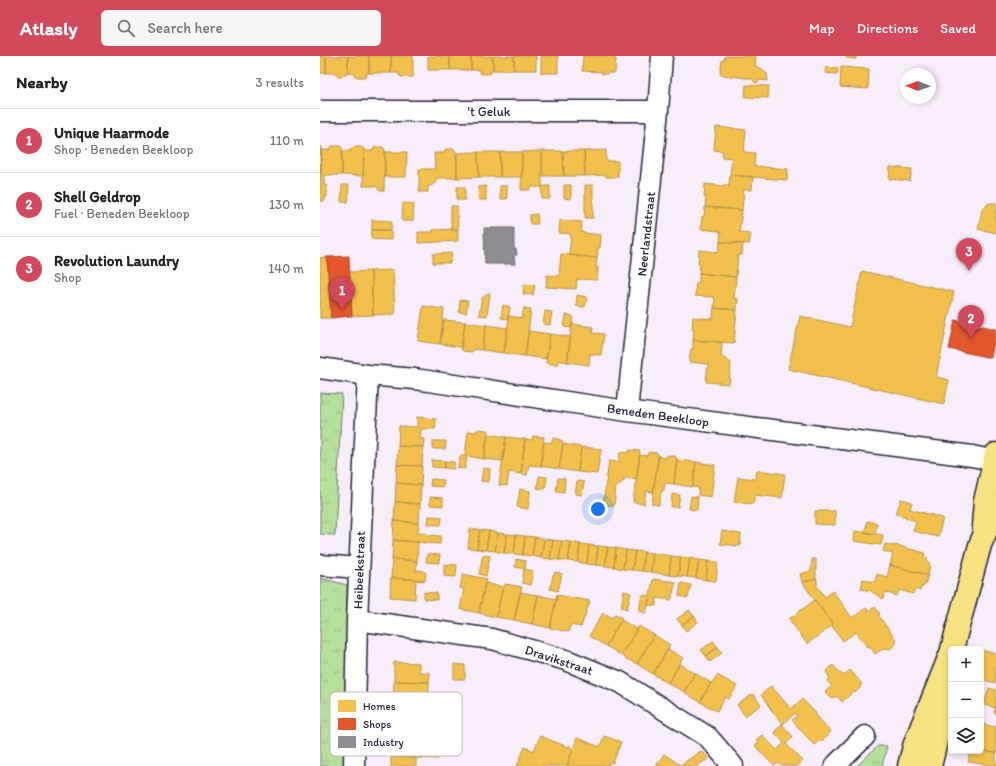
<!DOCTYPE html>
<html lang="en">
<head>
<meta charset="utf-8">
<style>
	:root { --surface:#fff; --page:#f6f6f6; --text:#202124; --muted:#757577; --line:#e0e0e0; --accent:#d1495b }
	body { margin:0; font-family:Itim,sans-serif; background:var(--page); color:var(--text) }
	.controls { position:absolute; right:12px; bottom:12px; display:grid; overflow:hidden; border-radius:6px; box-shadow:0 2px 6px #0003 }
	.controls button { width:36px; height:36px; display:grid; place-items:center; padding:0; border:0; border-bottom:1px solid var(--line); background:var(--surface); color:var(--text); font:20px sans-serif }
	.compass { position:absolute; left:580px; top:12px; width:36px; height:36px; border-radius:50%; background:var(--surface); box-shadow:0 2px 6px #0003; rotate:271deg }
	.you { position:absolute; left:278px; top:453px; width:14px; height:14px; margin:-10px; border:3px solid #fff; border-radius:50%; background:#1a73e8; box-shadow:0 0 0 6px #1a73e833 }
	.badge { display:grid; place-items:center; width:26px; height:26px; border-radius:50%; background:var(--accent); color:#fff; font-size:13px; font-weight:700 }
	.pin { position:absolute; translate:-50% -33px; filter:drop-shadow(0 1px 2px #0008) }
	.pin::after { content:''; position:absolute; top:21px; width:14px; height:12px; background:inherit; clip-path:polygon(0 0,100% 0,50% 100%) }
	.list { margin:0; padding:0; list-style:none }
	h2 { display:flex; justify-content:space-between; align-items:center; height:52px; margin:0; padding:0 16px; font-size:17px }
	h2 small { font-size:13px; font-weight:400; color:var(--muted) }
	.list li { display:grid; grid-template-columns:26px 1fr auto; gap:12px; align-items:center; box-sizing:border-box; height:64px; padding:0 16px; border-top:1px solid var(--line) }
	.list b { display:block; font-size:15px; white-space:nowrap }
	.list p { margin:0; font-size:13px; white-space:nowrap; color:var(--muted) }
	.list em { font-size:13px; font-style:normal; color:var(--muted) }
	.icon { flex:none; width:22px; height:22px; fill:none; stroke:currentColor; stroke-width:2; stroke-linecap:round; stroke-linejoin:round }
	.map { position:relative; flex:none; width:676px; height:710px; overflow:hidden }
	header { display:flex; align-items:center; gap:24px; box-sizing:border-box; height:56px; padding:0 20px; background:var(--accent); color:#fff }
	header strong { font-size:19px }
	nav { display:flex; gap:22px; margin-inline-start:auto; font-size:14px }
	.search { width:280px; height:36px; background:var(--page); display:flex; align-items:center; gap:10px; box-sizing:border-box; padding:0 14px; border-radius:6px; color:var(--muted); font-size:15px }
	main { display:flex }
	aside { flex:1; background:var(--surface) }
	.map>svg:first-child { display:block }
</style>
</head>
<body>
<header>
<strong>Atlasly</strong>
<div class="search"><svg class="icon" aria-label="search" viewBox="0 0 24 24"><circle cx="10" cy="10" r="6"/><path d="M15 15l6 6"/></svg>Search here</div>
<nav><a>Map</a><a>Directions</a><a>Saved</a></nav>
</header>
<main>
<aside>
<h2>Nearby<small>3 results</small></h2>
<ul class="list">
<li><span class="badge">1</span><div><b>Unique Haarmode</b><p>Shop · Beneden Beekloop</p></div><em>110 m</em></li>
<li><span class="badge">2</span><div><b>Shell Geldrop</b><p>Fuel · Beneden Beekloop</p></div><em>130 m</em></li>
<li><span class="badge">3</span><div><b>Revolution Laundry</b><p>Shop</p></div><em>140 m</em></li>
</ul>
</aside>
<div class="map">
<svg width="676" height="710" viewBox="0 0 676 710">
	<defs>
		<pattern id="grass-tufts" width="24" height="20" patternUnits="userSpaceOnUse"><rect width="24" height="20" fill="#b6df9c"/><path d="M3 7l-1-3M5 7V3M7 7l1-3M15 17l-1-3M17 17v-4M19 17l1-3" fill="none" stroke="#9cbf87"/></pattern>
	</defs>
	<rect width="100%" height="100%" fill="#f8eefa"/>
	<filter id="ink" filterUnits="userSpaceOnUse"><feTurbulence type="fractalNoise" baseFrequency=".025" numOctaves="2"/><feDisplacementMap in="SourceGraphic" scale="8" xChannelSelector="R" yChannelSelector="G"/><feConvolveMatrix kernelMatrix="1 2 1 2 8 2 1 2 1" color-interpolation-filters="sRGB"/></filter>
	<g filter="url(#ink)">
		<!-- grass -->
		<path fill="url(#grass-tufts)" stroke="#6c806c" d="M0,337L22,338L15,479L0,478Z
			M0,522L27,529V710H0Z
			M558,690H567L562,710H537Z"/>
		<!-- homes -->
		<path fill="#f2c14e" stroke="#b49148" d="M0,0H6V17H0Z
			M6,0H28V17H25V18L22,21H18L15,17H6Z
			M28,0H49V17H46L47,19L44,21H37L34,19V17H28Z
			M49,0H71V17H49Z
			M71,0H93V21H81L79,19V17H71Z
			M108,0H130V14H108Z
			M130,0H151V14H130Z
			M151,0H173V14H171V17L169,18H162L160,17V14H151Z
			M173,0H194V14H173Z
			M194,0H216V14H194Z
			M221,0H238V17H221Z
			M263,0H294V3H296L295,17H287V18H282V16L262,15Z
			M405,0H436L435,10L442,13L447,18L448,25L438,24V27L434,26L433,23L413,20V21L400,18L402,4H404Z
			M527,0H536V3L526,2Z
			M506,11L518,12L517,18L505,17Z
			M521,11L549,13L548,33L520,31Z
			M426,29L449,30L448,42L425,41Z
			M396,71L426,74L424,96L435,97L434,110L468,113L467,124L410,119L412,102L402,101L403,95L394,94Z
			M0,90L2,91L1,119H0Z
			M12,90H21L22,92V119H4V129H7V141H5V145H0L1,94H10V92Z
			M34,91H41L44,93L43,120L22,119V95H31V93Z
			M55,91H63L65,94L64,135H60L56,130H43L44,95H53V93Z
			M126,93H134L136,95L137,122H116V126L111,130H108V136H99V113H115L114,97H124V95Z
			M286,94V105H298V121H286V119L265,120L264,95Z
			M222,95H243L244,120H223Z
			M222,95V131H210V134H201L202,96Z
			M243,95H264L265,120H244Z
			M65,96H87L86,121H65Z
			M158,96L159,121L137,122V97Z
			M158,96H180V121H159Z
			M180,96H202V121H180Z
			M570,111L592,113L590,125L569,123Z
			M410,119L433,121L432,134L424,133L422,154L385,151L386,141H384L385,128L403,130V129H409L408,130H409Z
			M22,129H29L28,146H21Z
			M244,129H251V143L244,142Z
			M265,129H273V162H265Z
			M166,130V144H159L158,131Z
			M180,130H187V143H180Z
			M222,130H230V143H222Z
			M137,131H145V144H137Z
			M83,147L94,148L93,165H82Z
			M670,147H676V177L658,173L662,154L665,150Z
			M131,150H137L138,173L131,174Z
			M385,151L422,154L419,176L431,177L429,188L400,186L401,176H399V175L381,173L382,160L384,161Z
			M217,158L218,168H210V159Z
			M52,164L72,165L71,174H52Z
			M240,164L262,166L261,176H263V177L281,179L280,192H278L277,202L249,199L251,178L239,177Z
			M138,173V185L98,187V176H113V174Z
			M52,174H71V184L51,183Z
			M400,186L423,188L422,199H418L416,221L379,217L380,208H378L379,194L397,196V195H399Z
			M132,197L130,207H113V198Z
			M241,198L277,202L276,211H278L277,224L259,223V224L257,223L256,233L226,231L227,219L239,220Z
			M7,201L11,262H0V202Z
			M73,214L75,258L53,259L51,215Z
			M51,215L53,259L32,260L29,216Z
			M542,215L634,236L616,321L629,324L624,348L468,313L480,260L530,271Z
			M379,217L416,221L414,242L418,243L417,254L394,252L395,242H394V241L375,240L376,227H379Z
			M204,228L215,229L213,239L203,238Z
			M168,237H170L167,260L159,259L162,242Z
			M257,239L267,241L265,251L256,250Z
			M140,244L148,245L146,257L139,256Z
			M183,249L190,251L188,263L181,262Z
			M103,250L124,253L120,288L98,285Z
			M204,252L211,253L205,300L184,297L189,260L202,262Z
			M394,252L417,254L414,287L373,284L374,274H372L373,261L392,263V262H393Z
			M225,255L232,256L230,269L223,268Z
			M246,259L253,260L252,272L244,271Z
			M124,264L145,266L141,291L120,288Z
			M145,266L166,269L162,294L153,293V295L151,296L143,295L141,293Z
			M252,268L273,271L272,277L284,278L281,299L270,298L269,309L247,306Z
			M166,269L188,272L184,297L162,294Z
			M209,275L230,278L226,303L205,300Z
			M230,278L251,281L247,306L238,304V309L226,307Z
			M373,284L402,286L401,300L411,307L409,328L386,326L388,308L369,306L371,293H373Z
			M97,361L116,363L115,373H101L100,383H104L103,391L78,390L79,370L97,371Z
			M159,373L167,374L168,376L164,403L147,400L145,413L138,412L140,400H145L148,375L156,376V375Z
			M168,378L186,381L183,405L164,403Z
			M213,380L224,381L221,410L209,409L207,419L201,418L205,383L212,384Z
			M186,381L205,383L201,418L189,416L187,430L179,429Z
			M234,382L241,384L243,386L239,413L221,410L224,386L231,387L232,384Z
			M113,385H126L125,393H113Z
			M243,388L261,391L258,416L239,413Z
			M78,390L103,391L102,410L77,409Z
			M261,391L281,393L277,418L258,416Z
			M310,394L319,395L320,396L316,423L304,422V425L296,431L294,450L283,448L289,405L299,406L300,396L309,397V395Z
			M329,396L337,397L339,399L333,436L326,435L324,448L313,446L320,399L327,400L328,397Z
			M348,399L355,400L357,402L354,428L345,427L344,434L341,436L339,449L332,448L338,401L346,402V401Z
			M112,404L125,405V412L112,411Z
			M357,404L376,406L373,431L354,428Z
			M125,405L134,406V413L125,412Z
			M376,406L395,409L391,441L378,439L379,432L373,431Z
			M77,409L102,410L101,429L76,427Z
			M163,412L170,413L169,426L161,425Z
			M437,414L465,418L462,442L435,439L433,448L414,446L418,421L436,423Z
			M219,420L227,421L225,433L217,432Z
			M238,422L245,423L244,436L236,435Z
			M111,423L124,424L123,431L110,430Z
			M257,425L264,426L262,439L255,438Z
			M76,427L101,429L100,448L75,446Z
			M200,433L210,435L208,453L197,451Z
			M352,438L360,439L358,451H351Z
			M371,440L378,441L377,454L369,453Z
			M110,441L123,442V450L110,449Z
			M581,443L592,446L590,453L623,462L618,481L593,475L596,465L586,462L587,461L576,458Z
			M75,446L100,448L99,467L74,465Z
			M495,455H515V469L495,468Z
			M109,460L122,461L121,469L108,468Z
			M74,465L99,467L98,478L100,476L105,477L108,479L121,480L120,488L73,484Z
			M547,465L557,467L555,478L545,476Z
			M150,473L160,474L157,493L148,492Z
			M160,474L169,475L166,494L157,493Z
			M169,475L178,477L175,495L166,494Z
			M402,475L421,478L420,490L400,488Z
			M535,475L563,479L561,489L534,485Z
			M178,477L187,478L184,497L175,495Z
			M187,478L196,479L194,498L184,497Z
			M196,479L205,480L203,499L194,498Z
			M205,480L215,481L212,500L203,499Z
			M215,481L224,483L221,502L212,500Z
			M224,483L233,484L230,503L221,502Z
			M73,484L98,486L97,505L72,503Z
			M233,484L242,485L239,504L230,503Z
			M242,485L251,486L248,505L239,504Z
			M251,486L260,488L258,506L248,505Z
			M260,488L269,489L267,508L258,506Z
			M565,488L575,490V489L605,497L604,501L608,502L607,506L609,507L610,509L608,519L570,509L573,498L563,495Z
			M269,489L278,490L276,509L267,508Z
			M278,490L288,491L285,510L276,509Z
			M288,491L296,492L294,511L285,510Z
			M296,492L306,494L303,513L294,511Z
			M306,494L315,495L312,514L303,513Z
			M315,495L324,496L322,515L312,514Z
			M324,496L333,497L331,516L322,515Z
			M333,497L351,500L349,519L331,516Z
			M107,498L120,499L119,507L106,506Z
			M163,499L170,500L166,520L159,518Z
			M351,500L361,501L358,520L349,519Z
			M361,501L370,502L367,521L358,520Z
			M370,502L379,504L376,522L367,521Z
			M72,503L97,505L96,516L98,514L104,515L106,517L105,524L71,522Z
			M196,503L206,505L205,513L195,511Z
			M492,503H496V523L482,526L480,518L491,515Z
			M379,504L388,505L386,524L376,522Z
			M388,505L398,506L396,525L386,524Z
			M124,508L137,509L136,521L124,520Z
			M570,509L608,519L605,529L603,531H601L600,535L595,533L593,538L579,534L577,540L565,536L563,543L551,535L541,533L543,523L555,526L557,518L567,521Z
			M204,513L213,515L210,529L202,527Z
			M235,516L242,518L238,535L230,533L233,519L234,520Z
			M143,518L167,523L166,527H165L159,557L140,553L144,533L140,532Z
			M71,522L105,524V525L96,524L95,543L70,541Z
			M333,523L356,526L351,544L337,542L336,550L328,549Z
			M497,523V530L505,541L513,535L532,562L546,552L549,555L555,551L560,558L558,559L576,584L575,585V589L570,593L566,592L565,593L564,592L555,598L550,590L548,591L536,576L523,585L512,570L513,569L482,526Z
			M165,527L183,531L176,561L159,557Z
			M361,527L371,529L368,542L359,540Z
			M185,528L202,531L194,564L176,561L183,531H184Z
			M304,535L311,537L307,553L301,551Z
			M104,536L117,537V544L104,543Z
			M200,536L218,539L212,568L194,564Z
			M237,538V539L230,572L212,568L218,539L236,543Z
			M237,539L270,545L261,571L250,569L249,576L230,572Z
			M322,539L330,540L326,557L319,555Z
			M495,544L513,569L487,588L469,563Z
			M369,554L374,560L362,569L357,563Z
			M283,557L293,562L295,558L302,562L286,590L269,580Z
			M374,560L378,566L366,575L362,569Z
			M301,564L317,573L301,599L286,590Z
			M319,570L334,579L317,608L309,604H308L301,599Z
			M334,579L350,589L333,618L317,608Z
			M393,585L398,591L386,600L381,594Z
			M398,591L402,597L390,606L386,600Z
			M348,593L363,602L348,627L333,618Z
			M661,594L676,598V623L675,627L661,623Z
			M74,606L99,607V616L110,617L109,626L74,625Z
			M134,608L145,609V623H134Z
			M360,608L375,617L364,636L348,627Z
			M513,609L523,620L530,614L542,628L540,630L541,631L535,637L534,635L522,646L517,640L512,643L505,636L512,630L507,625L510,622L506,616Z
			M375,617L391,627L380,646L364,636Z
			M397,619L417,630L409,643L405,641L397,655L380,646L391,627H392Z
			M74,625L109,626V646L73,644Z
			M451,630L471,653L482,643L496,657L495,658L511,676L501,686L500,684L494,689L472,664L477,660L475,657L463,668L455,659L441,639Z
			M669,632L676,634V658L674,657L676,652L664,649Z
			M433,638L441,649L425,660L417,649Z
			M462,668L473,681L466,688L483,705L477,710H462L458,707L454,710L435,690L439,686L436,684L442,679L457,694L464,687L454,676Z
			M661,668L676,671V697L661,695Z
			M220,680L248,691L250,689V692L253,693L247,710H197L205,691L214,695Z
			M284,680L301,686L293,707L290,706L288,710H247L257,682L280,691Z
			M72,682L97,683L96,695H118V703L71,701Z
			M381,695L389,702L388,703L377,710H359Z
			M651,695H661L676,697V710L648,706Z
			M344,698L360,709L359,710H336Z
			M71,701L96,702V710H71Z"/>
		<!-- shops -->
		<path fill="#e4572e" stroke="#aa4732" d="M29,200L32,260L11,262L7,201Z
			M635,264L676,273L671,302L629,293Z"/>
		<!-- industry -->
		<path fill="#8d8d92" stroke="#6d6d78" d="M164,172H194V193H196L197,199H194L195,208H165Z"/>
		<g fill="none" stroke-linecap="round" stroke-linejoin="round">
			<defs>
				<path id="minor" d="M0,55H338
					M0,312L48,319L95,323L307,355L652,400L676,405
					M307,355L338,55L342,0
					M0,509L39,512
					M37,564L172,583L246,604L300,626L388,681L413,710
					M34,710L37,564L48,319
					M515,710L545,680"/>
				<path id="major" d="M663,470L665,445L676,398
					M632,593L660,489L676,451
					M589,710L595,687L631,597
					M610,710L615,690L624,641"/>
			</defs>
			<!-- minor casing -->
			<use href="#minor" stroke="#22223b" stroke-width="23"/>
			<!-- major casing -->
			<use href="#major" stroke="#22223b" stroke-width="25"/>
			<!-- minor -->
			<use href="#minor" stroke="#fff" stroke-width="20"/>
			<!-- major -->
			<use href="#major" stroke="#f6e281" stroke-width="22"/>
		</g>
	</g>
	<g text-anchor="middle" dominant-baseline="central" stroke-width="4" stroke-linejoin="round" paint-order="stroke">
		<!-- street labels -->
		<g font-size="13" fill="#22223b" stroke="#fff">
			<text x="169" y="55">'t Geluk</text>
			<text transform="translate(326 178) rotate(-84)">Neerlandstraat</text>
			<text transform="translate(338 359) rotate(8)">Beneden Beekloop</text>
			<text transform="translate(39 514) rotate(-88)">Heibeekstraat</text>
			<text transform="translate(239 604) rotate(18)">Dravikstraat</text>
		</g>
	</g>
	<!-- legend -->
	<rect x="10" y="636" width="132" height="64" rx="6" fill="#fff" stroke="#bdbdc4" stroke-width="1"/>
	<rect x="18" y="644" width="18" height="12" fill="#f2c14e"/>
	<rect x="18" y="662" width="18" height="12" fill="#e4572e"/>
	<rect x="18" y="680" width="18" height="12" fill="#8d8d92"/>
	<g font-size="11" fill="#22223b">
		<text x="43" y="654">Homes</text>
		<text x="43" y="672">Shops</text>
		<text x="43" y="690">Industry</text>
	</g>
</svg>
<div class="controls">
<button>+</button>
<button>−</button>
<button><svg class="icon" aria-label="layers" viewBox="0 0 24 24"><path d="M12 4l9 5-9 5-9-5zM3 14l9 5 9-5"/></svg></button>
</div>
<svg class="compass" viewBox="-18 -18 36 36"><path d="M0-13l5 13h-10z" fill="#e53935"/><path d="M0 13l5-13h-10z" fill="#757577"/></svg>
<div class="you"></div>
<div class="pin badge" style="left:22px;top:254px">1</div>
<div class="pin badge" style="left:651px;top:282px">2</div>
<div class="pin badge" style="left:649px;top:215px">3</div>
</div>
</main>
</body>
</html>
